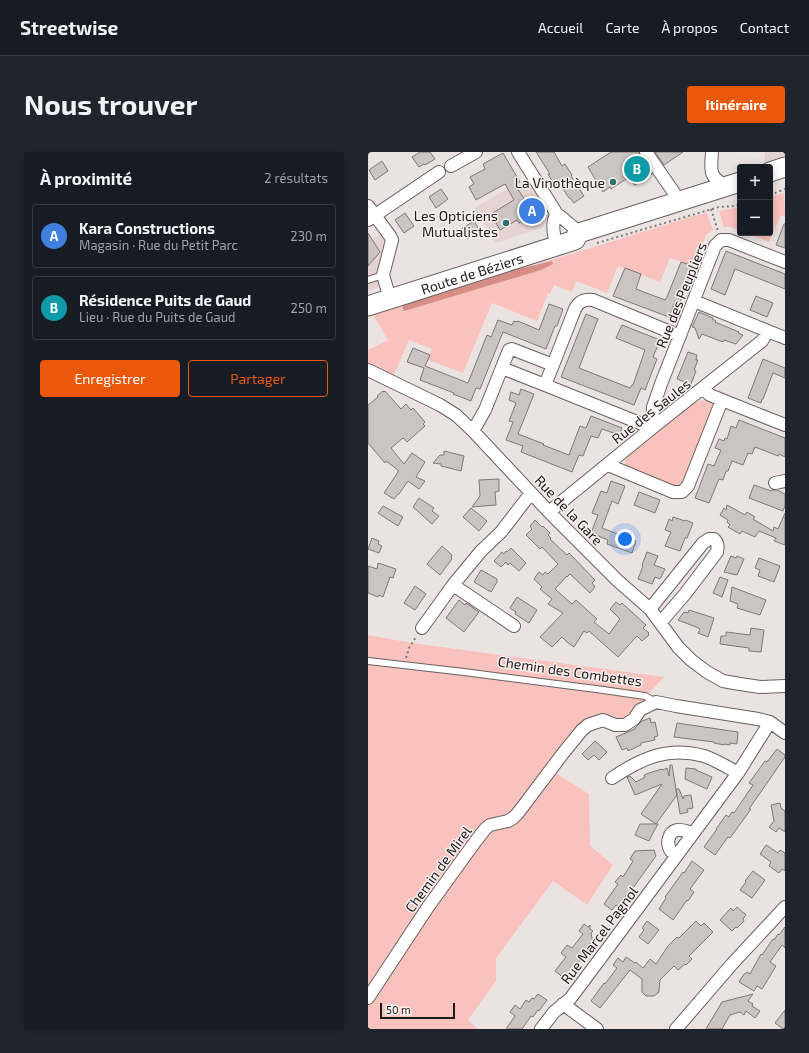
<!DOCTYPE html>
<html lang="fr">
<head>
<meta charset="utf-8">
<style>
	:root { --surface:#171b24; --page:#20242c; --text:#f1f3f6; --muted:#9ea1a6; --line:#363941; --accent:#ea580c }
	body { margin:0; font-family:"Exo 2",sans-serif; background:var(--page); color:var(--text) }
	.controls { position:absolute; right:12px; top:12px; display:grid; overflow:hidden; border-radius:4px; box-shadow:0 2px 10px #0003 }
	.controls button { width:36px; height:36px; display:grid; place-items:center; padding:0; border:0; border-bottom:1px solid var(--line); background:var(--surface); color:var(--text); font:20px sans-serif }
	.scale { position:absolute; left:12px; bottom:10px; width:75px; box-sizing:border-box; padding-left:4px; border:2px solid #1d1a1a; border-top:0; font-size:11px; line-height:14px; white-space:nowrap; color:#1d1a1a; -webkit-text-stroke:3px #f8f0ef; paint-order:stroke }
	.you { position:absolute; left:257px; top:387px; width:14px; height:14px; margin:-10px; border:3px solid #fff; border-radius:50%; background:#1a73e8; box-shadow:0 0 0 6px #1a73e833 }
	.badge { display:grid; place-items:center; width:26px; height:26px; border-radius:50%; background:var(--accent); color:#fff; font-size:13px; font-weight:700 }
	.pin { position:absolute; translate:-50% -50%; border:2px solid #fff; box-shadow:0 1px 4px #0006 }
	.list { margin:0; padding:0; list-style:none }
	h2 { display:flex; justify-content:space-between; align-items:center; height:52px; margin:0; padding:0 16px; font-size:17px }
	h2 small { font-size:13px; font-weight:400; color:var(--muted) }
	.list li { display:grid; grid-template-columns:26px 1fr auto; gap:12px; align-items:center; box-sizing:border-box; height:64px; margin:0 8px 8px; padding:0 8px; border:1px solid var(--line); border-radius:4px }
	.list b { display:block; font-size:15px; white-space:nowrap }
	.list p { margin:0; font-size:13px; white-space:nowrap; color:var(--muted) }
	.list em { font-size:13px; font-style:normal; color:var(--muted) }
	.actions { display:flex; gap:8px; padding:12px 16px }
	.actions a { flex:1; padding:9px 0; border:1px solid var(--accent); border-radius:4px; text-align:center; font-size:14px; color:var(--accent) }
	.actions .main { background:var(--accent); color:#fff }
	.map { position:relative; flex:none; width:417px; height:877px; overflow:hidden; border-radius:4px }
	header { display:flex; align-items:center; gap:24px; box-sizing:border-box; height:56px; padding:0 20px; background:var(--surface); border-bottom:1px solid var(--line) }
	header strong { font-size:19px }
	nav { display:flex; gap:22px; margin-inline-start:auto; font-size:14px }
	.intro { display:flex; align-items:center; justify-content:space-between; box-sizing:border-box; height:96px; padding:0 24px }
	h1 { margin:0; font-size:28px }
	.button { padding:10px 18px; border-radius:4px; background:var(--accent); color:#fff; font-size:14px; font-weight:700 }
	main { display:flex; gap:24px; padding:0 24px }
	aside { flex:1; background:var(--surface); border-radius:4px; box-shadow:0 2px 10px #0003 }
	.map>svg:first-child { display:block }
</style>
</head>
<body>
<header>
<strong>Streetwise</strong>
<nav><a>Accueil</a><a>Carte</a><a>À propos</a><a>Contact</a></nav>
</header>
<div class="intro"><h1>Nous trouver</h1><a class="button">Itinéraire</a></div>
<main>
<aside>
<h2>À proximité<small>2 résultats</small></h2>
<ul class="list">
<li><span class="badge" style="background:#3f7fe0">A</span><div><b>Kara Constructions</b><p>Magasin · Rue du Petit Parc</p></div><em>230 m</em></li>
<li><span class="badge" style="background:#0f9aa8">B</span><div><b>Résidence Puits de Gaud</b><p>Lieu · Rue du Puits de Gaud</p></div><em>250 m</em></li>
</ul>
<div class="actions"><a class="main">Enregistrer</a><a>Partager</a></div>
</aside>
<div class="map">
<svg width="417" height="877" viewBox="0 0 417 877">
	<rect width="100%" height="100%" fill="#ebe3e2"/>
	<!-- built -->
	<path fill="#e4d3d1" d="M397,0H417V7L396,13Z
		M159,26L179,57L180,65L178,71L173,76L128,91L106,56Z
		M12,82L17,89L11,117V135L0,139V90Z"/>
	<!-- green -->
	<path fill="#f9c2bc" d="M416,41L417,65L413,63L401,90L378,81H402V45Z
		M372,55V79L363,75H356L351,59Z
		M339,61L345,78L338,83L326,114L302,106L292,130L250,114L239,141L208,129L204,140L186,133L182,142L180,141L169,169L124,151L95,221L60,208L64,197L41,188L26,223L0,211V198L20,188L5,163L323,65Z
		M339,248L343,251L345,256L316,331L314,334H306L260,315L257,312V309L261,304L324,252L332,249Z
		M0,483L44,491L296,525L280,542L262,568L227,566L186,620L221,642L222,694L245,713L219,753L185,729L128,806V829L100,868L110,877H0Z"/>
	<!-- water -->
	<path fill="#d68d85" d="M184,109L185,112L173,118L36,159L34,153L146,118Z"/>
	<!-- building -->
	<path fill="#ccc4c3" stroke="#7f7877" d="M52,0H62L67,7L57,13L56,12L51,15L44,5Z
		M168,0H186L194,14L197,12L204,23L203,24L216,44L206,51L202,46H201L191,31L187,34L180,22H182Z
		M243,0H271L272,4L284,22L267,33L261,25L243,37L242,35L235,40L220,15Z
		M287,0H315L296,13Z
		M135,1L152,30L147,33L157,48L162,45L171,61L151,71L149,68L132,78L123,62L146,48L137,32L108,48L101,35L106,32L102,25L117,17L115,12Z
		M14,9L20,19L7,28L1,18Z
		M73,37L80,47L68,56L61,45Z
		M37,61L46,74L36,81L27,68Z
		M106,69L112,79L99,87L93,77Z
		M416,72H417V96L408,93Z
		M0,81L12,100L0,114Z
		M358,99L417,122V137L367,117L357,143L343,137Z
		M313,110L326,114L312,150L308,148L301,165L245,144L257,116L273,122L268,137L297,148L299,145Z
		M388,144L405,151L399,165L382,158Z
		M181,152L195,157L189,174H187L178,197L135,180L112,237L108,236L103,249L85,242L86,241L52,228L56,216L39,210L45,196L62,203L57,214L100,231L119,183L123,185L130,168L144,173L146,169L149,170L150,169L171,178Z
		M331,160L345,166L344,167L348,169L347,170L371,180L370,181L375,183L368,192L356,188L355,190L334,182L331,187L327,176L324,175Z
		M218,162L230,167L211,216L262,236L264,233H265L277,198L248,186L254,173L292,188L285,205L289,207L277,238L273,236L266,253L193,225Z
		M320,200L329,203L328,208H330L326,218L328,219L323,232L309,227Z
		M395,207L417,216V226L405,221L395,247H394L393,251L380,246Z
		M153,237L166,242L150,282L176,292L175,293L201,303L212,274L218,276L223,264L254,276L251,283L234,277L230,286L223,284L215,304L211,303L204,320L153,300L155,294L138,288L145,270L141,269L148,251L141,248L143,240L151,243Z
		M15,239L16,240L17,239L33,257L38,252L43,258L45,256L57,270L55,272L57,274L39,290L35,286L23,296L36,312L44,301L57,310L48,325L57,329L51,337L40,329L31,342H30L26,347L16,341L30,320V318L18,309L17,311L0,291V253L10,245L9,244Z
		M371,268L417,286V305L411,302L410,304L387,295L384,302L380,301L375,313L364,309L360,319H358L355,328L351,327L341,351L327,346L340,312L346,314L353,298L347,296L351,287L356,289L357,286L359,287L363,274L368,276Z
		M76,299L96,304L93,319L73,314V312L65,311L72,303H76Z
		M131,327V339L127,340L128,353L104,355L112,344L111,328Z
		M243,329L257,334L250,352L244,349L234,376L268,389L264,401L239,392L240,388L223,381L230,363L224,361L233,339L239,341Z
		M386,333L403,339L404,338H409L417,342V354L415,359L381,346Z
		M271,340L292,348L287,361L266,353Z
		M51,346L66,356L64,359L71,364L64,372L45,355Z
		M359,353L377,363L379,360L387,365L385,367L405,379L406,375L410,377L417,361V393L406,389L408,386L391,379L387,385L374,379L372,382L360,375L362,373L359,370L360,368L352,363L356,356L358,358Z
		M15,354L35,365L30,374L10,361Z
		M103,356L119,369L111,379L95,365Z
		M305,365L317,369L318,368L325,371L319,386H317L312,399L297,394L303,380L297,378L301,367L304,369Z
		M167,368L174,375L175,374L182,381L180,383L183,386L182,387L199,403L201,401L227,428L224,431L227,435L222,441L202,422L199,425V424L187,437L204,452L208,448L229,467L226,470L241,482L252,467L242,457L248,450L252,453L254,451L278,473L275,476L281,481L280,482L281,483L274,489L269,484L250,505L221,479L219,481L216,479L206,495L199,490L194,485L184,495L172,485L195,461L180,452L184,447L172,437L174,435L166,427L171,420L175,423L177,420L180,422L190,412L174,395L172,397L158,383L164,377L162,374Z
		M4,386L11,389L10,392L14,394L11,401L0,397Z
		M74,394L84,403L83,405L84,407L72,423L59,412Z
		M143,396L158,411L151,419L142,411L140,413L138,410L133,415L126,409L134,400L136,402L138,399L139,400Z
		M279,400L290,404L286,413L297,417L292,427L287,425L284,432L270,427L275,414L274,413Z
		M363,404L368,406L369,404L376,407L369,423L356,420Z
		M391,406L412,414L406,430L390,424L392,418L387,416Z
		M10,411L28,417L25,426L22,425L15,445L11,443L10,445L0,441V414L9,417Z
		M113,418L129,427V430L123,440L106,430Z
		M352,425L360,428L354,445L345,441Z
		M47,434L58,442L47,458L36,451Z
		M364,435L398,448L392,463L369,456L370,452L362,449Z
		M149,445L169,458L161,471L147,462L148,460L142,456Z
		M91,448L97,453L98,451L111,460L96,480L78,466Z
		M321,458L346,466L340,485L330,481L332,477L328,475L310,468L316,460L320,461Z
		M383,476L396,478L393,500L381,499V496L352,492L353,484H358V480L382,483Z
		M282,566L283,571L287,570L290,584L286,585L287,588L273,591V593L260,599L259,596L254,598L248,585L267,577V576L274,569Z
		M309,571L370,580L369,592L362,591V593L356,592V593L346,591V590L306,585Z
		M227,589L239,600L231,608L226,603L220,608L214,602Z
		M409,597L417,603V605L381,657H383L362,686L360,685L347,703L336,695L349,677H348L358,663L361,665L364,660L366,661L385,633L381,631L397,609L399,610Z
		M302,613H304L309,643L288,672L273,662L294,632L267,643L259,625L262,624L268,630L277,625L276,623L281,621L294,617L295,618L299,616L301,624Z
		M318,616L328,617V618L344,625L339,637L317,627Z
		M308,637H311L315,647L316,644L323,643L325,656L319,657L320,660L312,662Z
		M412,651L413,656L417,659V680L411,676L408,680L401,675L406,669L403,653Z
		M272,672H290L286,679L281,689L267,683Z
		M398,693L410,701L412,698L417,701V719L414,717L411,721L401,714L403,710L392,702Z
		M286,698L288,704L262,740H261L250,754L248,753L244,758L236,752L250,732L247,730L253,723L255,725L265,709L262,707L267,699Z
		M324,709L336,718L322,737L326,740L320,749L319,748L305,768L291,757L298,746L297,745L315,720L316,721Z
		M385,719L397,728L384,746L372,738L378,730L377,729Z
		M369,755L378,763L375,767L376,769L369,776L368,775L364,779L352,768L363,756L365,759Z
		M279,769L291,778L280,792L271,785L276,778L274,776Z
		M328,769L333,774L336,771L345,780L321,804L324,807L318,813L317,812L310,818L306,814L292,828L291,840L286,844H278L274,840V827L262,818L232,856L223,849L236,831L237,832L249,816L245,813L250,806L255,810L258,805L267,811L268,810L275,816L282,807L288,812L300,794L309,785L311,786Z
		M216,772L220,775L222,773V777L225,779L223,781L225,791H222L211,807L212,808L205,818L201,822L200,821L196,826L187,819L198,805L193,801L199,793L204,796L215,782L211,779Z
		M417,775V796L414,793L402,810L408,814L394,837L389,834L386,839L371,830L376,822H377L379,820L382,822L393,802L394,803L405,787L406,788L410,782L411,783Z
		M170,842L179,848L171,859L170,858L165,865L163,864L154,877H138L147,864L142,860L147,853L152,857L158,848L161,850L164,846L166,847Z
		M385,842L380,849L385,852L384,854L392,859L387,866L378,859L376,863L372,860L362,863L354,877H338L354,850Z
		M417,858V877H415L407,871Z"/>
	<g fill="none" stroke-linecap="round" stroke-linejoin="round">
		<defs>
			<path id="lane" d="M0,128L15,123
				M0,509L96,520L228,537L277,544L288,550"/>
			<path id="street" d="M150,0L187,59L188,63C183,72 186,85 189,94
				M278,0L311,48
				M344,0C343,19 340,24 358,34
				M83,14L108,0
				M0,54L22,84L24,88L23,92L16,119L15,123L22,147
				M188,63L192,64L205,75L207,88
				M0,68L71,20
				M326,149L417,186
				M185,213L207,157C211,149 216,147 225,148L312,184
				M0,218L72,253L88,263L105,279L181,360L250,429L282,457L310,495L323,508L339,520L355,529L372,532L392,535L417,534
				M177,233L284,276L285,255L293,232L347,94L353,88H361L417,110
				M335,237L342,243L354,248L417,273
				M105,279L117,258L141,198L144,197L185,213L177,233L134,216
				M240,313L305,340H314L320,334L354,248
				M407,331L417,329
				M181,360L284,276L394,189L400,179
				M85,433L146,474
				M282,457L335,391L341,387H346C350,391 350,394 349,400L317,442L293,470
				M54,476L85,433L113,399L133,380L163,341
				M244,626C274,606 300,594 336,604C348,608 359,615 370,621
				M309,703C307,702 305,701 303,699C298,692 300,680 309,678C314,677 320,680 325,681
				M0,846L60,755L107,690L118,676L122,673L140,669L145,666L150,661L196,600L214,578L220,573L235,568L247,573H257L266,567L272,558L288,550L308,554L390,567L402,570L417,581
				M195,852L229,877
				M173,877L186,860L202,847L255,776L370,621L402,570
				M308,877L364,812L417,755"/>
			<g id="primary">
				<path d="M402,20L417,15"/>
				<path id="s1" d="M0,154L207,88L211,81L372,30"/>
			</g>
		</defs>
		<!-- lane casing -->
		<use href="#lane" stroke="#686160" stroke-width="8"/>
		<!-- street casing -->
		<use href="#street" stroke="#686160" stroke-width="14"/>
		<!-- primary casing -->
		<use href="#primary" stroke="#686160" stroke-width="21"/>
		<!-- path -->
		<path stroke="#807b7a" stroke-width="2" stroke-dasharray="2 3" stroke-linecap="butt" d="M402,43L417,37
			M343,57L350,79
			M229,91L351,55L367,54L372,52
			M38,506L41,496L48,485"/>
		<!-- lane -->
		<use href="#lane" stroke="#fff" stroke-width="6"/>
		<!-- street -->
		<use href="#street" stroke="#fff" stroke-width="12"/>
		<!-- primary -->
		<use href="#primary" stroke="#fff" stroke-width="19"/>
	</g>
	<!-- markers -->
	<g fill="#2b7471" stroke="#f8f0ef" stroke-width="1.5">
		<circle cx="245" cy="30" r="4"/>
		<circle cx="138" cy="71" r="4"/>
	</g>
	<g text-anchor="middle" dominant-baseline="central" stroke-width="3" stroke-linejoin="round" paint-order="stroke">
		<!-- poi labels -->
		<g font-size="14" fill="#1d1a1a" stroke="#f8f0ef" text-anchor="end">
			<text x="237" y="30">La Vinothèque</text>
			<text x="130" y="63">Les Opticiens<tspan x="130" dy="16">Mutualistes</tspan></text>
		</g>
		<!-- street labels -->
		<g font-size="14" fill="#1d1a1a" stroke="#f8f0ef">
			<text stroke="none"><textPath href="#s1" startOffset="109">Route de Béziers</textPath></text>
			<text transform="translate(313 143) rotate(-68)">Rue des Peupliers</text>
			<text transform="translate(283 259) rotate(-38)">Rue des Saules</text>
			<text transform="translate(201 358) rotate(46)">Rue de la Gare</text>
			<text transform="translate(202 519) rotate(8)">Chemin des Combettes</text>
			<text transform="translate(70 717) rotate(-54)">Chemin de Mirel</text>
			<text transform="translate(231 783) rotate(-53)">Rue Marcel Pagnol</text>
		</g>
	</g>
</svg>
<div class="controls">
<button>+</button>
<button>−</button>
</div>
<div class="scale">50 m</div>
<div class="you"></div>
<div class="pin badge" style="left:164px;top:59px;background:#3f7fe0">A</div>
<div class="pin badge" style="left:269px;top:17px;background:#0f9aa8">B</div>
</div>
</main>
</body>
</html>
